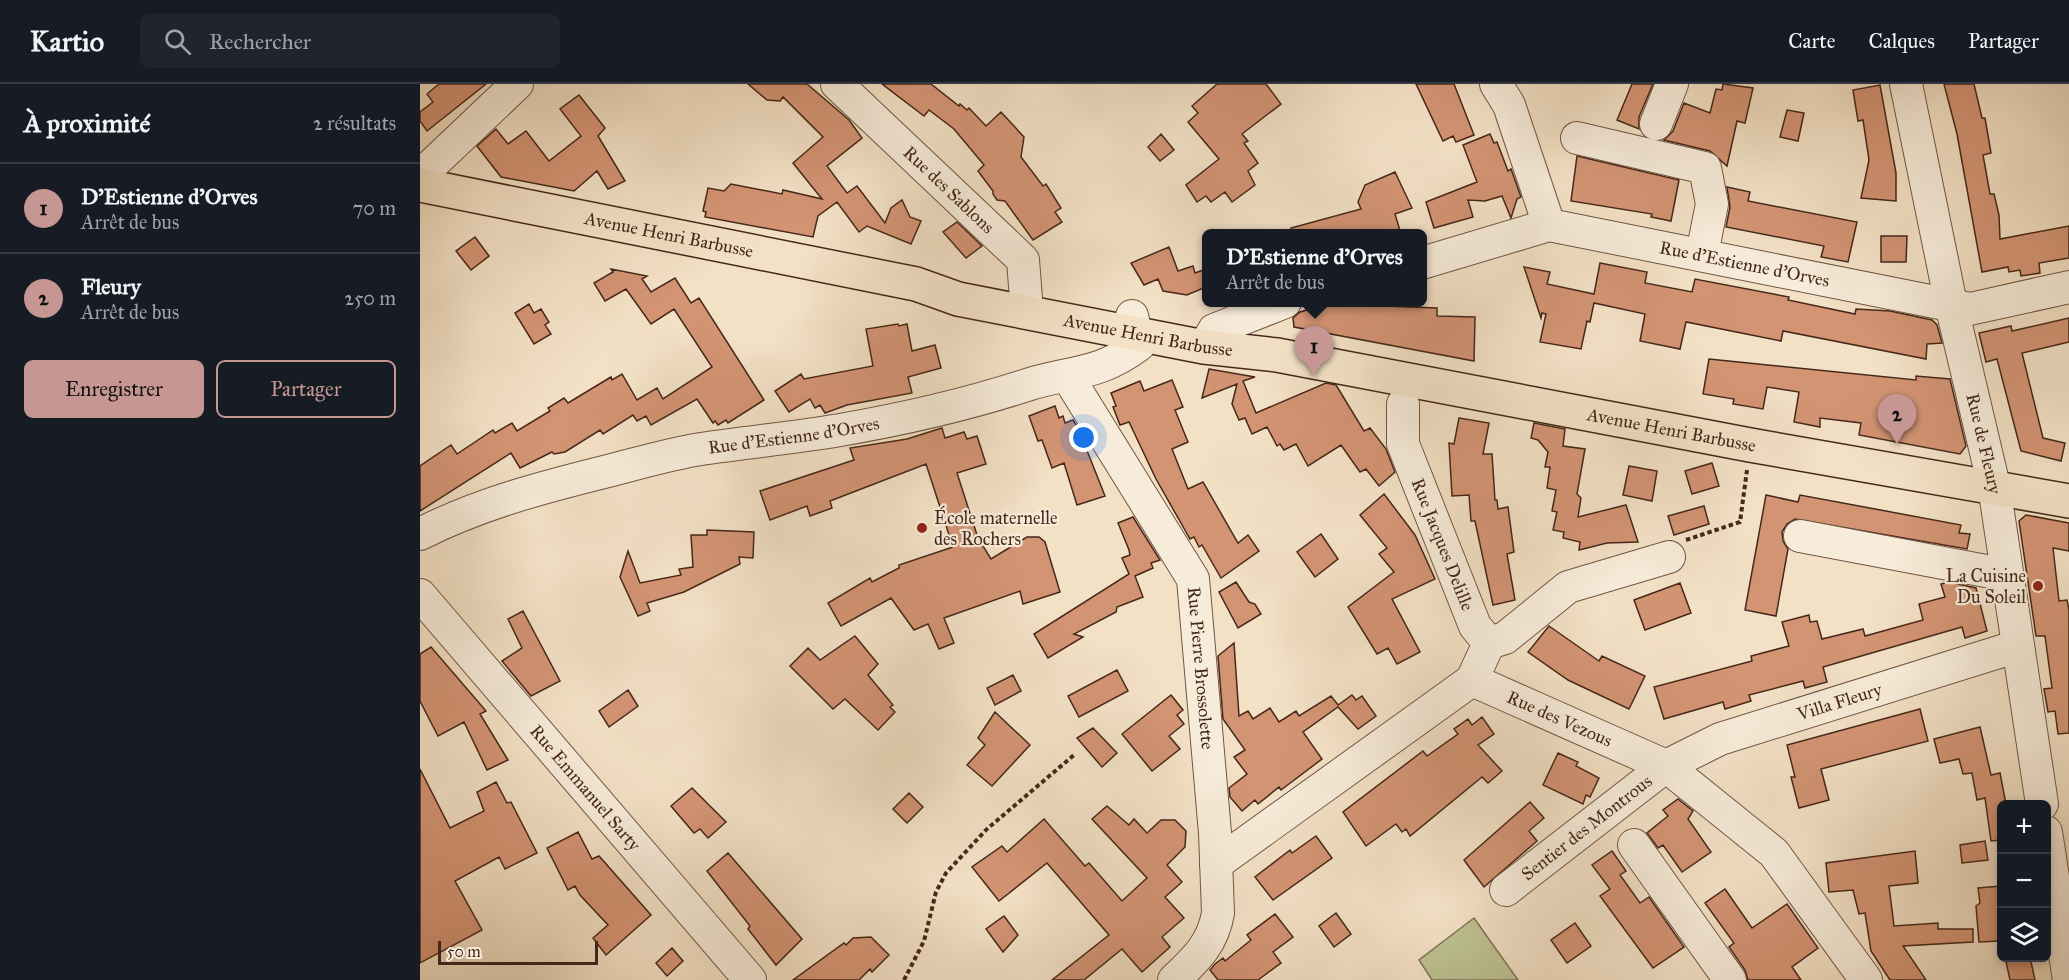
<!DOCTYPE html>
<html lang="fr">
<head>
<meta charset="utf-8">
<style>
	:root { --surface:#171b24; --page:#20242c; --text:#f1f3f6; --muted:#9ea1a6; --line:#363941; --accent:#c59692 }
	body { margin:0; font-family:"IM FELL Great Primer",serif; background:var(--page); color:var(--text) }
	.controls { position:absolute; right:18px; bottom:18px; display:grid; overflow:hidden; border-radius:9px; box-shadow:0 3px 9px #0003 }
	.controls button { width:54px; height:54px; display:grid; place-items:center; padding:0; border:0; border-bottom:2px solid var(--line); background:var(--surface); color:var(--text); font:30px sans-serif }
	.scale { position:absolute; left:18px; bottom:15px; width:160px; box-sizing:border-box; padding-left:6px; border:3px solid #462719; border-top:0; font-size:16px; line-height:21px; white-space:nowrap; color:#462719; -webkit-text-stroke:4px #f7ecda; paint-order:stroke }
	.you { position:absolute; left:664px; top:354px; width:21px; height:21px; margin:-15px; border:4px solid #fff; border-radius:50%; background:#1a73e8; box-shadow:0 0 0 9px #1a73e833 }
	.badge { display:grid; place-items:center; width:39px; height:39px; border-radius:50%; background:var(--accent); color:#111; font-size:20px; font-weight:700 }
	.pin { position:absolute; translate:-50% -50px; filter:drop-shadow(0 2px 3px #0008) }
	.pin::after { content:''; position:absolute; top:32px; width:21px; height:18px; background:inherit; clip-path:polygon(0 0,100% 0,50% 100%) }
	.popup { position:absolute; left:782px; top:145px; width:225px; height:78px; box-sizing:border-box; display:grid; place-content:center; border-radius:9px; background:var(--surface); filter:drop-shadow(0 2px 4px #0005); font-size:20px; white-space:nowrap; color:var(--muted) }
	.popup b { font-size:22px; color:var(--text) }
	.popup::after { content:''; position:absolute; left:50%; top:100%; margin-left:-12px; border:12px solid transparent; border-top-color:var(--surface) }
	.list { margin:0; padding:0; list-style:none }
	h2 { display:flex; justify-content:space-between; align-items:center; height:78px; margin:0; padding:0 24px; font-size:26px }
	h2 small { font-size:20px; font-weight:400; color:var(--muted) }
	.list li { display:grid; grid-template-columns:39px 1fr auto; gap:18px; align-items:center; box-sizing:border-box; height:90px; padding:0 24px; border-top:2px solid var(--line) }
	.list b { display:block; font-size:22px; white-space:nowrap }
	.list p { margin:0; font-size:20px; white-space:nowrap; color:var(--muted) }
	.list em { font-size:20px; font-style:normal; color:var(--muted) }
	.actions { display:flex; gap:12px; padding:18px 24px }
	.actions a { flex:1; padding:14px 0; border:2px solid var(--accent); border-radius:9px; text-align:center; font-size:21px; color:var(--accent) }
	.actions .main { background:var(--accent); color:#111 }
	.icon { flex:none; width:33px; height:33px; fill:none; stroke:currentColor; stroke-width:2; stroke-linecap:round; stroke-linejoin:round }
	.map { position:relative; flex:none; width:1649px; height:896px; overflow:hidden }
	header { display:flex; align-items:center; gap:36px; box-sizing:border-box; height:84px; padding:0 30px; background:var(--surface); border-bottom:2px solid var(--line) }
	header strong { font-size:28px }
	nav { display:flex; gap:33px; margin-inline-start:auto; font-size:21px }
	.search { width:420px; height:54px; background:var(--page); display:flex; align-items:center; gap:15px; box-sizing:border-box; padding:0 21px; border-radius:9px; color:var(--muted); font-size:22px }
	main { display:flex }
	aside { flex:1; background:var(--surface) }
	.map>svg:first-child { display:block }
</style>
</head>
<body>
<header>
<strong>Kartio</strong>
<div class="search"><svg class="icon" aria-label="search" viewBox="0 0 24 24"><circle cx="10" cy="10" r="6"/><path d="M15 15l6 6"/></svg>Rechercher</div>
<nav><a>Carte</a><a>Calques</a><a>Partager</a></nav>
</header>
<main>
<aside>
<h2>À proximité<small>2 résultats</small></h2>
<ul class="list">
<li><span class="badge">1</span><div><b>D'Estienne d'Orves</b><p>Arrêt de bus</p></div><em>70 m</em></li>
<li><span class="badge">2</span><div><b>Fleury</b><p>Arrêt de bus</p></div><em>250 m</em></li>
</ul>
<div class="actions"><a class="main">Enregistrer</a><a>Partager</a></div>
</aside>
<div class="map">
<svg width="1649" height="896" viewBox="0 0 1649 896">
	<rect width="100%" height="100%" fill="#f3e1c6"/>
	<filter id="stains"><feTurbulence type="fractalNoise" baseFrequency=".00333" numOctaves="4"/><feColorMatrix values="0 0 0 0 .2 0 0 0 0 .09 0 0 0 0 .02 0 0 0 .5 -.17"/></filter>
	<radialGradient id="worn" r=".72"><stop offset=".6" stop-color="#630" stop-opacity="0"/><stop offset="1" stop-color="#630" stop-opacity=".3"/></radialGradient>
	<!-- green -->
	<path fill="#bdc293" stroke="#827456" stroke-width="1.5" d="M1054,834L1098,896H1012L999,876Z"/>
	<!-- building -->
	<path fill="#d39474" stroke="#462719" stroke-width="1.5" d="M19,0H66L7,47L0,37V28L13,18L7,10Z
		M328,0H387L429,36L442,54L407,82L427,109L437,102L465,139L471,124L482,116L490,133L501,137L491,160L447,142L439,148L417,118L398,132L393,153L285,133L286,128L283,127L288,104L304,107L311,100L362,110L363,106L402,115L373,79L403,53L363,13L360,17L347,16Z
		M462,0H511L539,22L540,20L547,26L549,24L566,42L581,28L604,53L601,73L623,102L626,100L641,124L635,128L642,138L613,156L585,117L577,116L573,110V107L558,87L564,81L534,45L509,26L504,32Z
		M797,0H846L861,20L822,50L828,57L824,59L838,79L828,87L835,101L812,118L805,108L791,118L786,112L777,118L766,101L799,75L768,38L778,29L772,22Z
		M996,0H1034L1054,51L1036,58L1033,52L1023,57Z
		M1212,0H1233L1219,33V45L1197,36Z
		M1303,0L1333,4L1325,39L1317,37L1307,82L1290,67L1244,56L1253,47L1264,19L1290,29L1296,5L1302,6Z
		M1524,0H1554L1562,34H1565L1571,69L1563,71L1570,110H1574L1579,131L1580,155L1649,142V174L1619,179L1620,189L1601,192L1600,186L1589,188L1588,183L1562,188L1537,50Z
		M1460,1L1476,89V117L1441,114L1449,76L1443,36L1438,37L1433,6Z
		M159,11L185,44L178,52L205,97L188,105L177,87L154,107L81,93L57,62L76,45L88,60L106,47L129,77L161,52L140,25Z
		M1367,26L1384,29L1378,57L1360,53Z
		M741,50L754,66L740,77L728,63Z
		M1070,50L1074,59L1077,58L1088,87L1091,85L1101,113L1097,115L1091,134L1082,112L1065,117L1048,116L1053,133L1014,144L1006,118L1057,98L1043,61Z
		M1157,72L1259,96L1251,137L1231,133L1232,130L1151,117Z
		M975,88L992,124L975,130L981,150H872L871,144L941,125L938,118L945,101Z
		M1307,103L1330,108L1328,117L1437,138L1428,178L1401,173L1404,162L1306,143L1310,123Z
		M537,138L562,162L546,174L523,148Z
		M1461,152H1487L1486,178H1461Z
		M55,153L69,172L51,186L36,167Z
		M749,163L758,187L773,182L775,189L786,185V203L767,211L743,207L738,195L724,201L711,179Z
		M1180,179L1227,188L1225,199L1272,208L1275,195L1369,213L1368,216L1435,230L1436,225L1470,227L1512,236L1517,241L1522,259L1507,260L1506,275L1363,247L1361,257L1266,238L1260,265L1220,257L1225,230L1174,219L1170,238L1167,237L1161,265L1120,258L1126,230L1122,229L1121,234L1104,183L1130,188L1127,200L1174,210Z
		M191,185L227,192L222,195L231,208L255,194L271,219L279,214L344,316L308,339L306,336L298,341L295,337L293,339L277,315L231,341L226,332L217,337L213,331L183,350L180,346L145,368L134,370L132,368L100,384L91,369L0,427V382L31,361L37,370L73,346L75,349L92,339L97,347L130,327L128,324L144,314L148,319L191,293L192,296L202,290L217,316L237,304L243,315L292,283L254,225L231,240L206,205L185,217L174,199L193,188Z
		M911,219H965V222L1017,224V232L1055,233L1054,277L874,243L873,234L880,228Z
		M109,220L114,229L121,225L129,238L125,241L131,250L114,260L95,229Z
		M1649,234V258L1602,269L1623,354L1645,359L1641,377L1601,367L1577,275L1566,278L1559,249L1591,242L1592,247Z
		M478,240L479,242L487,240L492,267L515,261L521,284L488,293L492,309L427,321L405,329L400,321L395,324L390,315L369,328L355,307L381,290L384,295L453,282L446,245Z
		M1289,275L1496,296V292L1530,295L1546,362L1540,370L1439,351L1441,339L1400,334V343L1374,338L1379,308L1347,303L1343,325L1313,320L1314,315L1283,310Z
		M789,285L835,293L823,297L836,329L906,299L916,301L944,347L950,344L966,365L975,388L959,402L946,385L940,388L921,361L888,382L876,360L864,366L860,360L857,362L847,343L832,350L825,334L819,336L812,320L817,300L782,314Z
		M752,296L763,323L755,326L768,358L752,365L768,405L783,398L818,459L828,451L839,467L801,494L782,461L779,463L774,453L770,455L736,395L709,338L700,341L693,323L696,322L691,309L720,297L724,307Z
		M635,322L639,334L643,332L645,339L653,336L667,358L664,359L685,412L657,421L644,379L632,384L622,356L618,357L609,332Z
		M1039,334L1069,339L1063,370H1072L1075,416H1077L1078,425L1088,423L1094,468L1087,470L1095,516L1073,521L1055,437H1051L1049,411L1032,412L1029,359L1034,360Z
		M1114,339L1145,345L1143,362L1165,365L1157,410L1161,414L1158,433L1206,421L1218,458L1187,459L1159,466L1160,458L1143,454L1144,448L1133,446L1137,428L1132,427L1136,406L1127,404L1130,383H1125L1128,368L1118,356L1111,354Z
		M522,344L525,354L544,348L547,355L557,352L566,380L537,389L558,454L571,475L607,453H619L625,458L640,508L603,520L600,507L524,534L534,559L519,565L508,540L494,546L471,514L421,542L408,519L450,494L452,498L479,484V481L533,463L506,380L410,417L412,424L390,432L387,422L350,436L340,407L434,376L430,364L487,355Z
		M1292,379L1299,402L1272,410L1265,387Z
		M1209,382L1237,387L1232,417L1203,411Z
		M964,410L995,451L1015,495L972,515L1000,568L977,580L968,564L957,570L928,523L974,488L959,470L967,464L940,431Z
		M1346,411L1378,418L1380,411L1541,441L1539,449L1550,450L1547,465L1375,435L1367,440L1362,448L1363,457L1368,465L1356,532L1325,526Z
		M1284,422L1289,440L1254,451L1248,432Z
		M1606,431L1649,439V467L1633,464L1639,517L1647,516L1649,526V649L1638,650L1635,627L1628,628L1624,605L1632,604L1625,552H1616L1599,437Z
		M713,433L740,476L731,479L733,484L715,492L723,513L697,523L696,528L654,550L663,553L628,574L614,550L709,490L702,474L710,471L709,466L698,439Z
		M287,446L334,448L333,474L319,473L320,480L264,508L227,519L230,527L218,532L200,493L208,467L220,499L261,491L259,485L273,483L271,451H287Z
		M901,450L918,475L895,493L877,468Z
		M816,498L829,518L835,520L841,530L818,544L799,508Z
		M1529,498L1556,504L1567,547L1545,554L1542,543L1403,583L1407,598L1385,604L1383,597L1329,611L1331,617L1305,625L1303,618L1244,635L1234,603L1332,577L1331,572L1369,562L1362,538L1389,531L1390,538L1397,537L1402,555L1443,545L1445,552L1503,536L1499,520L1525,513L1521,500Z
		M1260,499L1271,529L1225,546L1214,516Z
		M103,527L140,597L111,612L82,577L102,564L88,535Z
		M1129,542L1179,577L1182,572L1225,592L1209,625L1148,596L1108,568Z
		M435,552L458,580L448,591L473,621L470,623L475,628L458,646L425,615L413,625L370,582L388,564L400,576Z
		M814,559L819,632L828,627L833,635L850,624L859,638L876,627L879,632L911,612L918,621L932,611L936,616L942,612L956,632L938,645L918,623L883,648L902,675L861,706L859,703L838,720L835,716L822,727L810,713L809,704L827,690L814,673L825,666L803,635L798,572Z
		M11,563L66,627L60,630L88,676L67,686L44,638L18,652L0,617V570Z
		M697,586L708,607L659,633L648,612Z
		M593,591L601,607L575,621L567,604Z
		M208,606L218,622L189,643L179,627Z
		M751,611L763,626L757,631L764,640L749,652L760,665L732,687L702,650Z
		M1500,625L1508,657L1401,685L1409,716L1379,724L1371,693H1375L1367,661Z
		M575,628L610,661L572,702L547,681L565,661L558,654Z
		M1062,633L1074,650L1058,661L1082,687L1068,699L1062,693L990,752L986,745L982,748L976,740L946,762L923,728L1003,667L1007,672L1038,650L1034,645L1048,635L1052,641Z
		M1560,643L1571,691L1580,689L1586,720H1581V756L1571,757L1565,714L1557,716L1552,689L1543,690L1539,675L1520,679L1514,655Z
		M673,644L697,669L682,683L657,654Z
		M1138,669L1158,678L1156,682L1179,694L1170,713L1166,711L1163,720L1123,701Z
		M0,685L30,744L64,727L57,708L76,698L87,719L91,718L117,769L85,785L79,773L35,797L62,846L0,879Z
		M272,704L306,738L288,754L280,745L274,749L251,722Z
		M489,709L503,723L487,739L473,725Z
		M1258,715L1273,727L1268,735L1291,768L1262,788L1243,761L1238,764L1227,749L1248,732L1243,726Z
		M1110,718L1124,734L1109,747L1117,757L1064,803L1044,776Z
		M687,722L709,741L714,735L727,749L741,736H755L766,747L765,763L747,781L762,798L745,813L764,834L742,853L750,863L722,888L702,865L664,896H632L689,851L627,779L579,817L552,783L582,762L587,768L624,735L665,782L669,779L702,817L727,794L672,735Z
		M158,748L172,775L179,772L231,831L186,871L173,854L188,841L160,811L155,802L148,806L127,764Z
		M896,752L912,774L853,816L835,793L870,766L872,769Z
		M1565,757L1568,776L1542,779L1540,761Z
		M1192,767L1206,787L1200,791L1220,819L1229,813L1264,863L1233,884L1180,812L1190,805L1172,781Z
		M1495,767L1498,799L1469,802L1474,842L1518,839V845H1553V858L1483,862L1506,896H1470L1451,867L1445,829L1439,830L1433,806L1409,808L1406,779Z
		M308,769L382,855L356,881L328,845L330,842L287,787Z
		M1581,802V857L1559,858L1556,822L1560,819L1558,804Z
		M1305,805L1332,844L1367,820L1398,864L1372,883L1381,896H1328L1325,886L1309,863L1314,859L1285,819Z
		M916,829L931,850L914,863L899,842Z
		M855,830L873,853L853,868L861,879L838,896H798L790,886L795,880L803,874L805,877L831,856L827,851Z
		M584,832L598,851L583,868L566,845Z
		M1155,839L1171,862L1147,879L1131,856Z
		M451,853L469,871L452,888L450,885L439,896H373L424,859L426,861L433,854Z
		M252,864L263,877L247,892L236,879Z
		M1585,873H1610L1615,896H1590Z"/>
	<g fill="none" stroke-linecap="round" stroke-linejoin="round">
		<defs>
			<g id="minor">
				<path id="s1" d="M417,0L603,176L607,228"/>
				<path d="M1076,0L1089,21L1129,141"/>
				<path id="s2" d="M1486,0L1531,220L1574,402L1622,720"/>
				<path d="M1236,40L1252,0"/>
				<path d="M1157,54L1285,84L1292,120L1282,170"/>
				<path d="M0,92L97,0"/>
				<path id="s3" d="M1002,179L1129,141L1550,225L1649,203"/>
				<path d="M784,263L794,246L865,218"/>
				<path id="s4" d="M648,293L773,495L795,749L798,829C793,860 775,876 754,896"/>
				<path id="s5" d="M983,320V360L1055,542L1069,559L1052,596"/>
				<path id="s6" d="M0,450C59,420 120,404 184,388C216,380 249,370 281,365C327,358 374,354 420,346C484,335 549,320 610,300C653,287 679,291 719,261L712,232"/>
				<path d="M1380,452L1587,491"/>
				<path id="s7" d="M0,511L330,896"/>
				<path d="M1069,559L1085,554L1148,503L1249,473"/>
				<path d="M1626,748L1649,896"/>
				<path d="M1214,761L1310,896"/>
				<path id="s8" d="M796,780L1052,596L1246,682L1354,769L1446,896"/>
				<path id="s9" d="M1086,806L1246,682L1300,655L1598,562"/>
			</g>
			<g id="major">
				<path id="s10" d="M0,101L496,200L538,215L784,263L857,271L1330,361L1649,417"/>
			</g>
		</defs>
		<!-- minor casing -->
		<use href="#minor" stroke="#715644" stroke-width="34"/>
		<!-- major casing -->
		<use href="#major" stroke="#462719" stroke-width="36"/>
		<!-- path -->
		<path stroke="#462719" stroke-width="4" stroke-dasharray="4.5 3" stroke-linecap="butt" d="M1266,456L1320,438L1327,386
			M484,896L504,857L516,808L526,789L567,745L654,671"/>
		<!-- minor -->
		<use href="#minor" stroke="#f7ecda" stroke-width="32"/>
		<!-- major -->
		<use href="#major" stroke="#f3e1c6" stroke-width="33"/>
	</g>
	<!-- markers -->
	<g fill="#8f2418" stroke="#f7ecda" stroke-width="2">
		<circle cx="502" cy="444" r="6"/>
		<circle cx="1618" cy="502" r="6"/>
	</g>
	<g text-anchor="middle" dominant-baseline="central" stroke-width="4.5" stroke-linejoin="round" paint-order="stroke">
		<!-- street labels -->
		<g font-size="18" fill="#462719" stroke="#f7ecda">
			<text stroke="none"><textPath href="#s1" startOffset="154">Rue des Sablons</textPath></text>
			<text stroke="none"><textPath href="#s10" startOffset="254">Avenue Henri Barbusse</textPath></text>
			<text stroke="none"><textPath href="#s3" startOffset="332">Rue d'Estienne d'Orves</textPath></text>
			<text stroke="none"><textPath href="#s10" startOffset="744">Avenue Henri Barbusse</textPath></text>
			<text stroke="none"><textPath href="#s10" startOffset="1276">Avenue Henri Barbusse</textPath></text>
			<text stroke="none"><textPath href="#s6" startOffset="388">Rue d'Estienne d'Orves</textPath></text>
			<text stroke="none"><textPath href="#s2" startOffset="368">Rue de Fleury</textPath></text>
			<text stroke="none"><textPath href="#s5" startOffset="148">Rue Jacques Delille</textPath></text>
			<text stroke="none"><textPath href="#s4" startOffset="327">Rue Pierre Brossolette</textPath></text>
			<text stroke="none"><textPath href="#s9" startOffset="388">Villa Fleury</textPath></text>
			<text stroke="none"><textPath href="#s8" startOffset="411">Rue des Vezous</textPath></text>
			<text stroke="none"><textPath href="#s7" startOffset="254">Rue Emmanuel Sarty</textPath></text>
			<text stroke="none"><textPath href="#s9" startOffset="102">Sentier des Montrous</textPath></text>
		</g>
		<!-- poi labels -->
		<g font-size="18" fill="#462719" stroke="#f7ecda" text-anchor="start">
			<text x="514" y="434">École maternelle<tspan x="514" dy="21">des Rochers</tspan></text>
			<text x="1606" y="492" text-anchor="end">La Cuisine<tspan x="1606" dy="21">Du Soleil</tspan></text>
		</g>
	</g>
	<rect width="100%" height="100%" filter="url(#stains)"/>
	<rect width="100%" height="100%" fill="url(#worn)"/>
</svg>
<div class="controls">
<button>+</button>
<button>−</button>
<button><svg class="icon" aria-label="layers" viewBox="0 0 24 24"><path d="M12 4l9 5-9 5-9-5zM3 14l9 5 9-5"/></svg></button>
</div>
<div class="scale">50 m</div>
<div class="you"></div>
<div class="pin badge" style="left:894px;top:292px">1</div>
<div class="popup"><b>D'Estienne d'Orves</b>Arrêt de bus</div>
<div class="pin badge" style="left:1477px;top:360px">2</div>
</div>
</main>
</body>
</html>
